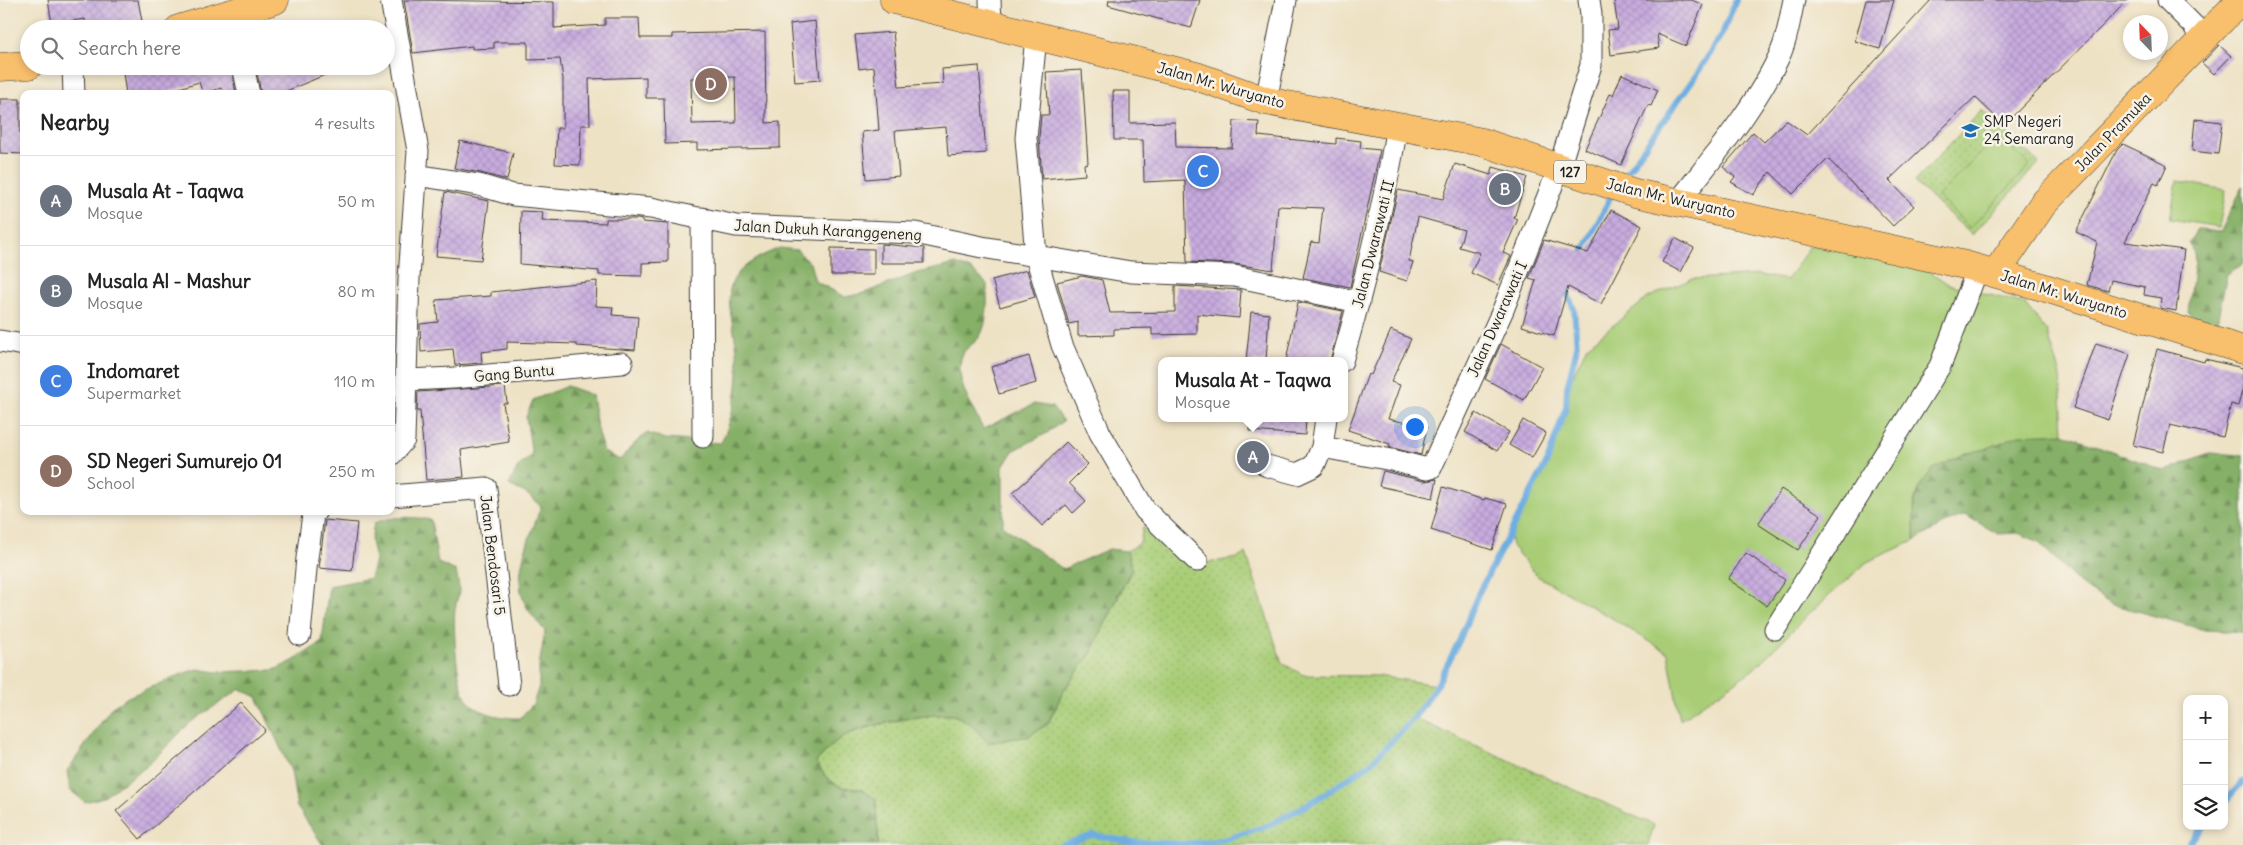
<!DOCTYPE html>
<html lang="en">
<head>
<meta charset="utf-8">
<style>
	:root { --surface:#fff; --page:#f6f6f6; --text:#222; --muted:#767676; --line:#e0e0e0; --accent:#db2777 }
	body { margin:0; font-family:Delius,sans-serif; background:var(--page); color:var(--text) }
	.controls { position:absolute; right:15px; bottom:15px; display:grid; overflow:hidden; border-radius:10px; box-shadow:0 2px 8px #0003 }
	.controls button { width:45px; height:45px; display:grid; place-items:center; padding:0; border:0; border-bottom:1px solid var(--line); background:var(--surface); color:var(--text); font:25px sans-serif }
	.compass { position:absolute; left:2123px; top:15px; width:45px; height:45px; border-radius:50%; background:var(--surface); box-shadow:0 2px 8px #0003; rotate:337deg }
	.you { position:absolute; left:1414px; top:426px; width:18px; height:18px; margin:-12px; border:4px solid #fff; border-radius:50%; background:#1a73e8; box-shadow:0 0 0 8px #1a73e833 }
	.badge { display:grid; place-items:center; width:32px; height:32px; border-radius:50%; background:var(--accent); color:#fff; font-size:16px; font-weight:700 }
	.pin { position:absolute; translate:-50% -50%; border:2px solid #fff; box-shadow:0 1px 5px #0006 }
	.popup { position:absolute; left:1158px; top:357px; width:190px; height:65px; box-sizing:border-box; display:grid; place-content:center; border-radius:10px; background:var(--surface); filter:drop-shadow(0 1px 4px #0005); font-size:16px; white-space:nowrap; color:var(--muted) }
	.popup b { font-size:19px; color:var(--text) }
	.popup::after { content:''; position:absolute; left:50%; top:100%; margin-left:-10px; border:10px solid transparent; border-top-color:var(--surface) }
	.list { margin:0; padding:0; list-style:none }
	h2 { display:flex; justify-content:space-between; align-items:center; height:65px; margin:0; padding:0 20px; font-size:21px }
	h2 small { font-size:16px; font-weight:400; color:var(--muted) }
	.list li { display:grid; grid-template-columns:32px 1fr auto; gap:15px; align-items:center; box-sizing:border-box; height:90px; padding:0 20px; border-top:1px solid var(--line) }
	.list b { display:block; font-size:19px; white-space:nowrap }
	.list p { margin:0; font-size:16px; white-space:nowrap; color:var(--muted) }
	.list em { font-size:16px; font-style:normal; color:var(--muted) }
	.icon { flex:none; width:28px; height:28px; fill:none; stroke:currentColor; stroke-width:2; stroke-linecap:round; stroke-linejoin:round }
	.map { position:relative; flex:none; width:2243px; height:845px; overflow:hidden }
	.search { position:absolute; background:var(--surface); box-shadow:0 2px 8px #0003; left:20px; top:20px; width:375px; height:55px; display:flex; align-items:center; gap:12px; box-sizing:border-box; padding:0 18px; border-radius:28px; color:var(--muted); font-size:19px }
	.panel { position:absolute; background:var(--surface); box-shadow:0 2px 8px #0003; left:20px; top:90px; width:375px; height:425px; border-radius:10px }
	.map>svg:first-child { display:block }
</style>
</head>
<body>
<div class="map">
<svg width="2243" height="845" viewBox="0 0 2243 845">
	<defs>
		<pattern id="grass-dots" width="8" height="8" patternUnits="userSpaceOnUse" patternTransform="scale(1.25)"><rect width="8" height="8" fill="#a8cd76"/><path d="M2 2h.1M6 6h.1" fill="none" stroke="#90af66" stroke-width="1.8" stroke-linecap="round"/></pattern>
		<pattern id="forest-firs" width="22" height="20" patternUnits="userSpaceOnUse" patternTransform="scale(1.25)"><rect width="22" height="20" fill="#86b067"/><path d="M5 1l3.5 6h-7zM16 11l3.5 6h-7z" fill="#6d8e54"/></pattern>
		<pattern id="building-cross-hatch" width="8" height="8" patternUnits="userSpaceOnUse" patternTransform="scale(1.25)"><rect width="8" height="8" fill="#c8acdf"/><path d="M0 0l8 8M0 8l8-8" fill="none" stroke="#ab93bf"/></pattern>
	</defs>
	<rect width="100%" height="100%" fill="#f7f3e8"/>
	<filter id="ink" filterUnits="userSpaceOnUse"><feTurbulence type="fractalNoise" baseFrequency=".02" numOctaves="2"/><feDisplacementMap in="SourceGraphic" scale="10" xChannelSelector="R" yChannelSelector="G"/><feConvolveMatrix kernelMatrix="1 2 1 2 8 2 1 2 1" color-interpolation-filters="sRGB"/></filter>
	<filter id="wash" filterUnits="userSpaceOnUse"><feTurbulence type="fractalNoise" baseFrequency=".0096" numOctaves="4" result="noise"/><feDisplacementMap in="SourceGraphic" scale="20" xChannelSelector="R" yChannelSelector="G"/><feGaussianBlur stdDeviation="1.12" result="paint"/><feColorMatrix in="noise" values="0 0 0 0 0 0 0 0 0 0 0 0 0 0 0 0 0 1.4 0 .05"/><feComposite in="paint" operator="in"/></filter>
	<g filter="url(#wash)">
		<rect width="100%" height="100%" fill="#eee2c5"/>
		<!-- grass -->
		<path fill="url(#grass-dots)" stroke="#627449" d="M1982,110L2039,163L1972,235L1914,182Z
			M1143,527L1193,565L1238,558L1246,553L1282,663L1303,675L1377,676L1437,685L1414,718L1654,825L1648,845H878L879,832L861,789C836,788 829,783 816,762C824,754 832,744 841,738C857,727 938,710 956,716C969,721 979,733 988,743L1028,736L1048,724L1064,690L1090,655L1132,569L1127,551L1140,543Z"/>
		<!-- forest -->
		<path fill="url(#forest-firs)" stroke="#516642" d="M2243,186V264L2227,274L2217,322L2207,323L2188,313L2195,262L2194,253L2188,243L2197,230L2221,231Z
			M780,248L797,250L810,263L815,281L845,297L864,293L917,273L956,264L973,271L987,284C987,301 989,326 977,340C973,344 966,348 963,353C952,378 973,408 983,429L1034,404L1052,407L1063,421L1047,433L1013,451L1003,467V526L1063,569L1109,549L1127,551L1132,568L1090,655L1064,690L1048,723L1029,736L988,743C979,733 969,721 956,716C938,710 857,726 841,738C832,744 823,754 816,762L826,778L842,788L861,789L876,799L878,845H323L297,807L291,771L257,697L240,689L191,722L149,764L104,797L85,802L70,790L67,771L112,707L128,697L179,675L197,669L217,672L274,670L293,661L322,642L329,586L370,578L375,560L371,541L374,523C394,516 410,516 431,520L438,563L456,571C457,577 459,584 459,590C459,596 456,603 455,609C453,628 456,690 470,703C484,715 502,718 520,718L533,704L539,686V666L545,631C537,621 527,611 523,599C513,570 532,534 541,506L527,494L509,485L518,467L532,455L526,417L533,400L567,386L592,395L598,434L604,452L620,460L633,445L647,433L665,439L721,443C732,420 738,393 738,368C737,306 702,278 780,248Z
			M2063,433L2165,471L2209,453L2243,455V632L2205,630L2111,604L2079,583L2037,541L2018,533L1998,534L1965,515L1947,522L1914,541V502L1921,484L1932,469L1966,453L1985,449L2019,435Z"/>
		<!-- garden -->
		<path fill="#a8cd76" stroke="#627449" d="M1997,136L2030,165L1970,228L1938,196Z
			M2177,181L2226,190L2219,227L2170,219Z
			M1810,246L1922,266L1948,284L2025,304L2047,332L2060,372L2063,433L2019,435L1985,449L1966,453L1933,469L1921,484L1914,502V541L1867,562L1811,612L1754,669L1680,720L1668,653L1610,617L1537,576L1512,546L1510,536L1547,462L1566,407L1567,388L1587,346L1649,297L1692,279L1759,275L1787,280Z"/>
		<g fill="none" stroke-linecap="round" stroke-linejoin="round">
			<!-- stream -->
			<path stroke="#6eade1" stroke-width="6" d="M1624,176L1697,74L1723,32L1736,0
				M1580,258L1610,198
				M2224,803L2243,781
				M1061,845L1093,835L1131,842L1183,844L1222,840L1270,825L1317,799L1369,765L1414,718L1437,685L1460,639L1478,594L1547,462L1566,407L1567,388L1577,347L1574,309L1566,290L1568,283
				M2187,845L2204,826"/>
		</g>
		<g id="blocks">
			<!-- building -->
			<path fill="url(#building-cross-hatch)" fill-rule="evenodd" d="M48,0H138L142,21L92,29H86L85,19L52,24Z
				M404,0L554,2V28L605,25V18H639L640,38H672V34L765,32L766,123L780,122V148L697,150V143L665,144L664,98H646V77L589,79L590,125H581L580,165L555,164L557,128H563V79L560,59L528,60V42H494V48L472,49V46L413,53ZM735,77L736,123L692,124L691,78Z
				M1109,0H1200L1191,28L1108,5Z
				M1614,0H1692L1703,5L1686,46L1657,34L1659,48L1611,55L1608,30L1618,29Z
				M1866,0H1894L1880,49L1855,41Z
				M1931,0H2128L2004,125L1975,97L1889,180L1914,206L1893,226L1828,159L1793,194L1770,172L1753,195L1731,182L1735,177L1723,167L1753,132L1764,142L1786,120L1807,135Z
				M815,21L820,80L795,82L790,24Z
				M893,32L899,87L943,84L942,69L979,66L986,153L948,156L946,127L895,131L899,176L866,179L862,132L879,130L874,67L859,69L855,35Z
				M2219,45L2231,56L2214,74L2202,63Z
				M122,66H231L236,94H224L221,88L203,94L199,82L160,94H126Z
				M256,66H344V67L279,94H261Z
				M1082,70L1088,163L1084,164L1085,175L1042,179L1039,138L1041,115H1049L1046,72Z
				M1622,74L1658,90L1651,106L1648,105L1621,165L1585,149L1610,94L1613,95Z
				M1113,91H1130V123L1175,122L1176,147L1232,148L1234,121L1259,122L1258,136L1336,144V138L1361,141L1360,148L1380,150L1350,287L1303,278L1311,242L1319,243L1323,208L1278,206L1273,270L1235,264L1187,262L1185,180L1144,182L1143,140H1114Z
				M0,99H20V133H24V154L0,153Z
				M2195,119L2222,122L2218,154L2192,151Z
				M460,141L513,153L507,180L481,173L454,168Z
				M2123,144L2167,165L2158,185L2154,183L2125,242L2184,250L2176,311L2160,308L2161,298L2144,295L2145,287L2111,280L2108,291L2087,285L2097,242L2076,232L2117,150Z
				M1455,164L1491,175L1493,167L1527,177L1514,218L1518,219L1503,253L1511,256L1498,285L1471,273L1480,253L1459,247L1464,230L1418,217L1409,261L1413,262L1407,281L1379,272L1398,190L1443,199Z
				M445,192L489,201L481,260L436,256Z
				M1611,210L1642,226L1601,304L1568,287L1554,336L1522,326L1536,280L1529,278L1544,240L1588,253Z
				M521,211L543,212L542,221L606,223V219H638L642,220V222L668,224V262L642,263V276L599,275V271L520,264Z
				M1675,238L1694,248L1681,272L1662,262Z
				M881,244L924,248V263H881Z
				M831,248L874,249V275H831Z
				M1027,270L1035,297L1000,307L992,280Z
				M1082,276L1102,280L1110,313L1175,312V286L1241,290L1239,318L1197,314V334L1152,335V328L1114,329V335L1078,336V322L1069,324L1057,282Z
				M597,281L596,306L613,307L612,315L638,317L635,350L577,346V344L507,342V349L481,352L482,363L455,365L453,349L421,352L420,324L438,322L436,300L491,296V292Z
				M1298,302L1343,311L1330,361H1286Z
				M1251,312L1269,314L1266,361H1246Z
				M1391,330L1411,339L1391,382L1400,385L1388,419L1427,427L1421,455L1389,447L1390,444L1348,430L1368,374L1371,375Z
				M2096,343L2130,354L2108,420L2073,408Z
				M1501,344L1542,367L1524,400L1485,379Z
				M2157,349L2204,362L2205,359L2243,368V387L2238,406L2231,404L2223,437L2170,425L2163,452L2133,445Z
				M1029,356L1036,383L999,394L991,367Z
				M505,386L507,403H503L509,442L461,450L464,477L426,480L420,411H417L418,392Z
				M1476,413L1509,432L1497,451L1465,432Z
				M1250,418H1306L1305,435L1250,431Z
				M1523,420L1546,433L1532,458L1509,445Z
				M1066,442L1088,464L1069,483L1086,501L1073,513L1066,505L1042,526L1012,493L1038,471Z
				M1248,444L1264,448L1262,455L1255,462V470L1243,467Z
				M1383,471L1424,481L1437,479L1433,498L1379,486Z
				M1443,487L1484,500L1485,498L1507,504L1492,550L1431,530Z
				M1781,489L1821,515L1798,550L1758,524Z
				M325,520L357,523L352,571L319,568Z
				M1746,553L1785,580L1767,606L1728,579Z
				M241,703L265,730L140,839L116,811Z"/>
		</g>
	</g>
	<g filter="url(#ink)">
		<use href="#blocks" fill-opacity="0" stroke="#3c3a35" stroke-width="1"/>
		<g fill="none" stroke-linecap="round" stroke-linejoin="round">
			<defs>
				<path id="minor" d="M990,0L991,23
					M2168,0L2195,27L2200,41
					M1036,37L1026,138L1036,256L1062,345L1100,433L1145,510L1197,561
					M73,66L74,94
					M243,66L249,94
					M1266,101L1286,0
					M416,175L479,185L513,195L651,208L736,226L915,233L982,247L1131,272L1234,276L1359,302
					M1679,201C1714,156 1758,104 1781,52C1788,36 1790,17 1794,0
					M702,218L703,437
					M0,341L24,345
					M1342,361C1365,282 1384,207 1397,126
					M407,380L454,378L622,363
					M1322,447L1392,460L1427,469L1431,468L1503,310L1559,168L1591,65V14L1589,0
					M391,455L404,440L409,278L418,151L391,0
					M1267,466L1297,474L1314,466L1322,447L1326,418
					M391,496L486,488L509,685
					M1775,629L1940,366L1978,268
					M300,635L307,558L313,515L316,511"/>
				<path id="major" d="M894,0L1196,76L1266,101L1482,142L1635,193L1965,265L2039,286L2243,350
					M179,29L275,0
					M0,67L29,65
					M1996,273L2043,204L2241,0"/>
			</defs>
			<!-- minor casing -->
			<use href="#minor" stroke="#3c3a35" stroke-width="23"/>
			<!-- major casing -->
			<use href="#major" stroke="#3c3a35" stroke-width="29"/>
			<!-- minor -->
			<use href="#minor" stroke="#fff" stroke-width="21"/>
			<!-- major -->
			<use href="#major" stroke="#f8bf6c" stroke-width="28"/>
		</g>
	</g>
	<!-- icons -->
	<defs>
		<symbol id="school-bare" viewBox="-9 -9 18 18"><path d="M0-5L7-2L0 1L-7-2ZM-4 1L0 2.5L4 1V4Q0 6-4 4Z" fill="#1f6fb2" stroke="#f7f3e8" stroke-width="2.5" paint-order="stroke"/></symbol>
	</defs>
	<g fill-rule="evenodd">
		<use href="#school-bare" x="1958" y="118" width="25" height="25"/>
	</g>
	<g text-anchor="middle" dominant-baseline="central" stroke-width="5" stroke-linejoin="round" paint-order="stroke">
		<!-- shield labels -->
		<rect fill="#f7f3e8" stroke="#5e5c59" stroke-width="1" x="1554" y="160.5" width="32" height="23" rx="4"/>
		<g font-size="14" font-weight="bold" fill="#1c1c1c">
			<text x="1570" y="172">127</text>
		</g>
		<!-- street labels -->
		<g font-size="15" fill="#1c1c1c" stroke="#f7f3e8">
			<text transform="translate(1221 85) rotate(16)">Jalan Mr. Wuryanto</text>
			<text transform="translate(2113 132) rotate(-46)">Jalan Pramuka</text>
			<text transform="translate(1671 198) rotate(13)">Jalan Mr. Wuryanto</text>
			<text transform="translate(828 230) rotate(3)">Jalan Dukuh Karanggeneng</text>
			<text transform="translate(1373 244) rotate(-76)">Jalan Dwarawati II</text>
			<text transform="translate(2064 294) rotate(17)">Jalan Mr. Wuryanto</text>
			<text transform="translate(1497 319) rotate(-66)">Jalan Dwarawati I</text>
			<text transform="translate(514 373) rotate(-5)">Gang Buntu</text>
			<text transform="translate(493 555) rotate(83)">Jalan Bendosari 5</text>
		</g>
		<!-- poi labels -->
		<g font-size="15" fill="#1c1c1c" stroke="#f7f3e8" text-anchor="start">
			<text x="1984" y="121">SMP Negeri<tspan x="1984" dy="17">24 Semarang</tspan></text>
		</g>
	</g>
</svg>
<div class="controls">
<button>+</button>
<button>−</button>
<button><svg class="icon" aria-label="layers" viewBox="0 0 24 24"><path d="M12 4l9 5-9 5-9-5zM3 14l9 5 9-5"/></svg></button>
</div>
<svg class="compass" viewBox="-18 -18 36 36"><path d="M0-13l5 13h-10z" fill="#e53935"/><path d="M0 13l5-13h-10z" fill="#767676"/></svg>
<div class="you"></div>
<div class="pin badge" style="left:1253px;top:457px;background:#6b7280">A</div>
<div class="popup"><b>Musala At - Taqwa</b>Mosque</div>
<div class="pin badge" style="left:1505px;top:189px;background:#6b7280">B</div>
<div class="pin badge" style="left:1203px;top:171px;background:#3f7fe0">C</div>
<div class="pin badge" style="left:711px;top:84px;background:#8d6e63">D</div>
<div class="search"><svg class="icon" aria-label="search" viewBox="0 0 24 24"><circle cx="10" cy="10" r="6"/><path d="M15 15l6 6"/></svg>Search here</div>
<section class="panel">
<h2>Nearby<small>4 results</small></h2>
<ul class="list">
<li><span class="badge" style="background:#6b7280">A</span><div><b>Musala At - Taqwa</b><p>Mosque</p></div><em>50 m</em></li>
<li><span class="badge" style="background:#6b7280">B</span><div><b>Musala Al - Mashur</b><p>Mosque</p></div><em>80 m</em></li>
<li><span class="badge" style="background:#3f7fe0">C</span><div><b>Indomaret</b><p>Supermarket</p></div><em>110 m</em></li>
<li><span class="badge" style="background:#8d6e63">D</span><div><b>SD Negeri Sumurejo 01</b><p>School</p></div><em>250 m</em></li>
</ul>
</section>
</div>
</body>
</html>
